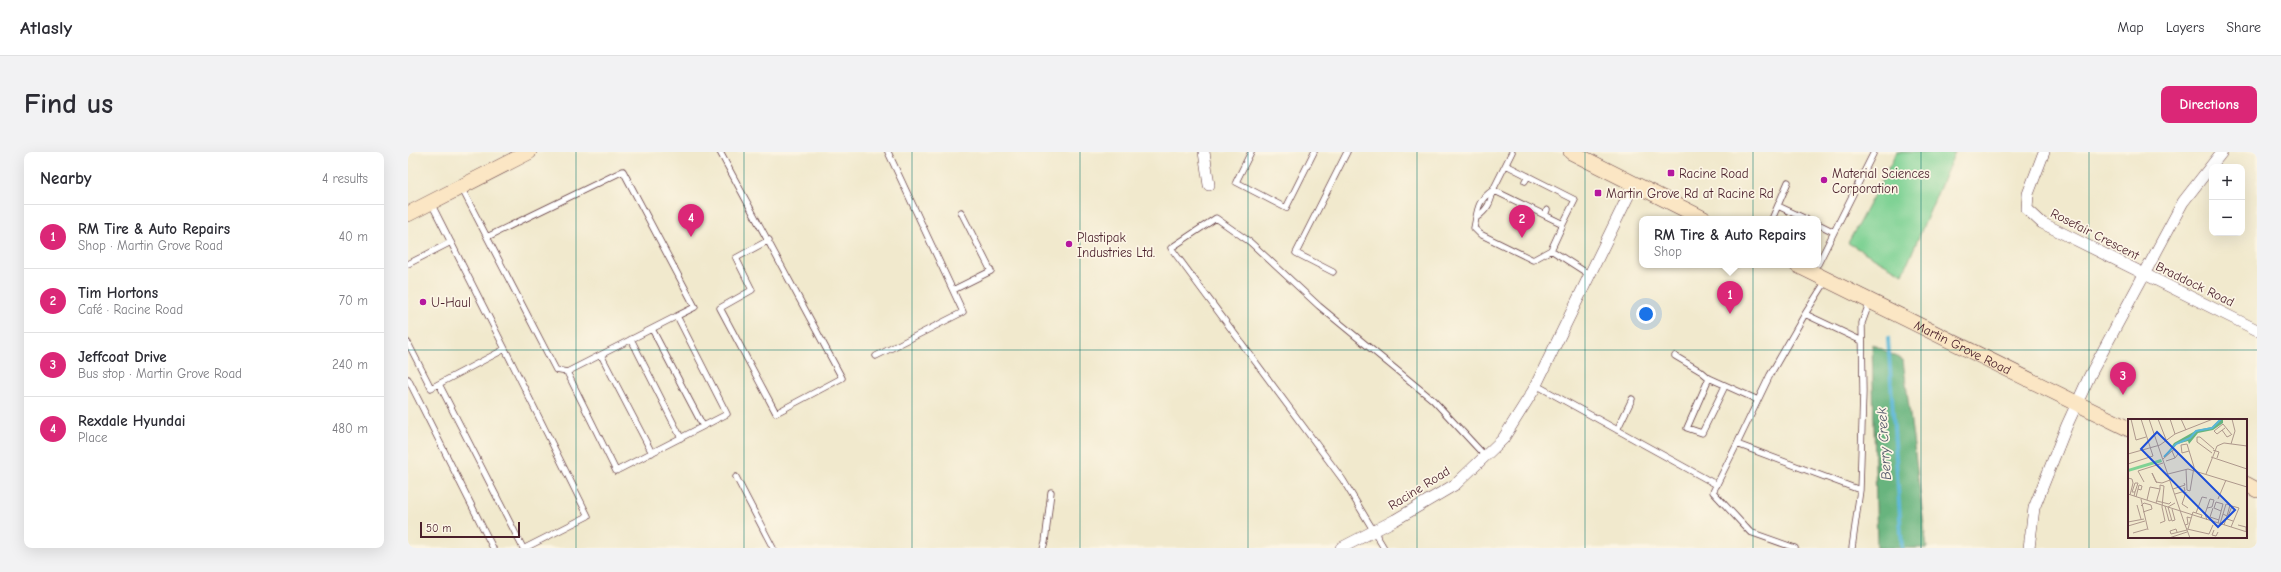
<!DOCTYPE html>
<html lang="en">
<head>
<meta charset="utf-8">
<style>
	:root { --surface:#fff; --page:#f2f2f3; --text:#2b2b33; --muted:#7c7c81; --line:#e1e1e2; --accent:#db2777 }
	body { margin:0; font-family:"Comic Neue",sans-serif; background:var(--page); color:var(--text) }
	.controls { position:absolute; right:12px; top:12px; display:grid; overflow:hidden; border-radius:8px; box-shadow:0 4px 16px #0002 }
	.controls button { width:36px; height:36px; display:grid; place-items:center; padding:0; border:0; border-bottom:1px solid var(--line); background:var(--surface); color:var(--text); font:20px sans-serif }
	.scale { position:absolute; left:12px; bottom:10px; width:100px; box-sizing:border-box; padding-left:4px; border:2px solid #4a1f2b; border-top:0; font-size:11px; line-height:14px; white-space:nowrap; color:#4a1f2b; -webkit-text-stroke:3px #fcf5e5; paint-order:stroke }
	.you { position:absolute; left:1238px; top:162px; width:14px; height:14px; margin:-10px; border:3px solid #fff; border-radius:50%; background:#1a73e8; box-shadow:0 0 0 6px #1a73e833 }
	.badge { display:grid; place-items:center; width:26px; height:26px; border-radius:50%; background:var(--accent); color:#fff; font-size:13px; font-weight:700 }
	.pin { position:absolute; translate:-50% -33px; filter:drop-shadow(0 1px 2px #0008) }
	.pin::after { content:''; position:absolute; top:21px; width:14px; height:12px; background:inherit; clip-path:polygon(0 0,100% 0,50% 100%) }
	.popup { position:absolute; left:1231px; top:64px; width:182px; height:52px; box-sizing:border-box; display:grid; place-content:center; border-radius:8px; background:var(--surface); filter:drop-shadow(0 1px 3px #0005); font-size:13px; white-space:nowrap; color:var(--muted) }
	.popup b { font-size:15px; color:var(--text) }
	.popup::after { content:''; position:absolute; left:50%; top:100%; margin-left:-8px; border:8px solid transparent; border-top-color:var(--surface) }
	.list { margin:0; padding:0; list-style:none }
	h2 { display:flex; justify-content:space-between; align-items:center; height:52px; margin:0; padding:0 16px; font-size:17px }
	h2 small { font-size:13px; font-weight:400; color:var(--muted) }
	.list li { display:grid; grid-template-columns:26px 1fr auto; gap:12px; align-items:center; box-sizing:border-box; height:64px; padding:0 16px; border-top:1px solid var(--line) }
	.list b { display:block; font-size:15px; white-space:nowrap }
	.list p { margin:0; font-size:13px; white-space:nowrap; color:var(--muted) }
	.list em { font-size:13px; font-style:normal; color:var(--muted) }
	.map { position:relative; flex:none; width:1849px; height:396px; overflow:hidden; border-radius:8px }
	header { display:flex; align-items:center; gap:24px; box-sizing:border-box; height:56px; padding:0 20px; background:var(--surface); border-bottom:1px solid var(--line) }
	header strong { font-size:19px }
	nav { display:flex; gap:22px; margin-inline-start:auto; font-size:14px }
	.intro { display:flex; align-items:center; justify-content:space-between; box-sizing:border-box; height:96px; padding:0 24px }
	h1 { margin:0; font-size:28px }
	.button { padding:10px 18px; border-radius:8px; background:var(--accent); color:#fff; font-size:14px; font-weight:700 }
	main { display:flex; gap:24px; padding:0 24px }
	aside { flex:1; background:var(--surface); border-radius:8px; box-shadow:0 4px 16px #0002 }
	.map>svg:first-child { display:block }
</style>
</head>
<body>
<header>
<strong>Atlasly</strong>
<nav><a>Map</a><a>Layers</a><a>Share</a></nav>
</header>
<div class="intro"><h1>Find us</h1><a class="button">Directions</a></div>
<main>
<aside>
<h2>Nearby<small>4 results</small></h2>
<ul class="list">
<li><span class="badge">1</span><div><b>RM Tire &amp; Auto Repairs</b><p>Shop · Martin Grove Road</p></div><em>40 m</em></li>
<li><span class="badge">2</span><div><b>Tim Hortons</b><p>Café · Racine Road</p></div><em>70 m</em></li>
<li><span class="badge">3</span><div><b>Jeffcoat Drive</b><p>Bus stop · Martin Grove Road</p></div><em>240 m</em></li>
<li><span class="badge">4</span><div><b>Rexdale Hyundai</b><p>Place</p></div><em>480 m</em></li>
</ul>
</aside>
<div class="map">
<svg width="1849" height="396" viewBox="0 0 1849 396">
	<rect width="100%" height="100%" fill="#fcf5e5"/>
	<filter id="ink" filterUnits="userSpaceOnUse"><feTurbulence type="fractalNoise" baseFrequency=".025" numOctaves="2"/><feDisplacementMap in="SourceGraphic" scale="8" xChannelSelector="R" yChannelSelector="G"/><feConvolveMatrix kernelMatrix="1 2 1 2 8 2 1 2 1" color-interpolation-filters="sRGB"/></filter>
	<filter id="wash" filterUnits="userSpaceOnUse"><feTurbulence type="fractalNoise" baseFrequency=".012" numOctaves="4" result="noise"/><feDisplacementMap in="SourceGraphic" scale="16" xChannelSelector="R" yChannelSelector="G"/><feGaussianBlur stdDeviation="0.9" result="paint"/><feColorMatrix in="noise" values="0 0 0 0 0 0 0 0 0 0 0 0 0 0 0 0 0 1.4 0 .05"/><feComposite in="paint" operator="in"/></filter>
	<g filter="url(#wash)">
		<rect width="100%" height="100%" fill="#f1e9cd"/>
		<!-- green -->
		<path fill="#7fd294" stroke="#647860" d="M1489,0H1547L1495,122L1440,91Z"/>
		<!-- forest -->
		<path fill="#67b47e" stroke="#586a54" d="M1464,192L1495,208L1519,396H1469Z"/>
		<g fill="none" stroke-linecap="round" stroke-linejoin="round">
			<!-- stream -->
			<path stroke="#59b6d7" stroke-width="4" d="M1480,186L1494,396"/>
		</g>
	</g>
	<g filter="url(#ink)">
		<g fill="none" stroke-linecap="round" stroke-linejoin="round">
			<defs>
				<path id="service" d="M312,0L434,226L368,261L312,156L344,138L328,106L361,88
					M843,0L828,30L878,56L906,0
					M1104,0L1085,38L1155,72L1143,98L1182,123
					M1098,13L1167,48L1155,72
					M1117,29L1120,24
					M53,35L148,218L159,220L208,319L319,262L269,164L159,220
					M1085,38C1068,50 1070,58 1066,76L1072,82L1125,108L1143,98
					M1370,54L1398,67
					M1137,63L1139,58
					M1068,66C1079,58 1083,51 1085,38
					M1364,67L1380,30
					M1410,72L1426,80
					M79,85L215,19L287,155L269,164
					M0,112L43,90
					M1410,112L1466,0
					M925,120L888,101L939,0
					M1418,129L1397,162L1454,189
					M545,138L583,119L553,60
					M1397,162L1362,223L1329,292L1452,338L1455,240L1454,171L1462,149
					M244,177L295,274
					M223,187L273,286
					M0,191L23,236L97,197L23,51
					M97,197L180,364L117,396
					M193,203L244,301
					M468,204L555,160L480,0
					M1267,204L1294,220L1301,226L1350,248
					M1301,226L1279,276L1294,281L1317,234
					M0,227L85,396
					M31,232L115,396
					M1128,233L1309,333
					M1209,278L1224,247
					M1329,292L1305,340L1342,380L1387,396
					M328,325L365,396
					M635,396L637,390L643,340
					M976,396L935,328L763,96L808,66L842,90L911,154L1025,248L1077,304
					M1444,396L1452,338"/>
				<path id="minor" d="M796,0L801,33
					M1636,0L1620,42L1619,57L1634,71L1849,178
					M933,396L987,368L1048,332L1095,287L1125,239L1226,32
					M1621,396L1626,356L1659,273L1682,223L1775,50L1814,0"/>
				<g id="secondary">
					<path d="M1163,0L1296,67"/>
					<path d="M0,62L121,0"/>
					<path id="s1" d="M1389,113L1721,277"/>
					<path d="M1838,332L1849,338"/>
				</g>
			</defs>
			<!-- service casing -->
			<use href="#service" stroke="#633d43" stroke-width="7"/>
			<!-- minor casing -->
			<use href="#minor" stroke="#633d43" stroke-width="12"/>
			<!-- secondary casing -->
			<use href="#secondary" stroke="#633d43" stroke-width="16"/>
			<!-- service -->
			<use href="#service" stroke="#fff" stroke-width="5.5"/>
			<!-- minor -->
			<use href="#minor" stroke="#fff" stroke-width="11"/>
			<!-- secondary -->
			<use href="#secondary" stroke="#fbe6c4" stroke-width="15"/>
		</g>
	</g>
	<!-- grid -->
	<path fill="none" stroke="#0f766e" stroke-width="1" stroke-opacity="0.55" d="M168,0V396M336,0V396M504,0V396M672,0V396M840,0V396M1009,0V396M1177,0V396M1345,0V396M1513,0V396M1681,0V396M0,198H1849"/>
	<!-- markers -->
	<g fill="#b5179e" stroke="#fcf5e5" stroke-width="1.5">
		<rect x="1259" y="17" width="8" height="8" rx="2"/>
		<circle cx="1416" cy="28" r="4"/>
		<rect x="1186" y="37" width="8" height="8" rx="2"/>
		<circle cx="661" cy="92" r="4"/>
		<circle cx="15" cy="150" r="4"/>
	</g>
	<g text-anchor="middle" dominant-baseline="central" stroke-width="3.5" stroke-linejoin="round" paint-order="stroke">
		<!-- poi labels -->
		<g font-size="13" fill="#4a1f2b" stroke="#fcf5e5" text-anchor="start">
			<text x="1271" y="21">Racine Road</text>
			<text x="1424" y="21">Material Sciences<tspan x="1424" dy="15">Corporation</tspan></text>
			<text x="1198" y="41">Martin Grove Rd at Racine Rd</text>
			<text x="669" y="85">Plastipak<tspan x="669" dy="15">Industries Ltd.</tspan></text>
			<text x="23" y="150">U-Haul</text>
		</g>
		<!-- street labels -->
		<g font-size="13" fill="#4a1f2b" stroke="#fcf5e5">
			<text transform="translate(1687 82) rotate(27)">Rosefair Crescent</text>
			<text transform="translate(1787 132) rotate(26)">Braddock Road</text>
			<text stroke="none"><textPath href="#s1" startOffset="185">Martin Grove Road</textPath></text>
			<text transform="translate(1011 336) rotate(-32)">Racine Road</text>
		</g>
		<!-- water labels -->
		<g font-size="14" font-style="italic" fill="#4f5467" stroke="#fcf5e5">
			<text transform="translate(1476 292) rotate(-94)">Berry Creek</text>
		</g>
	</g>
	<!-- overview -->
	<g transform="translate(1720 267)">
		<rect width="119" height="119" fill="#f1e9cd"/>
		<path d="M33,40L34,43L0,53V50Z" fill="#7fd294"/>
		<path d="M92,0H95V4L85,11L70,14L61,25L60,22L49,25L37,38L46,24L69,11L84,8Z" fill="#67b47e"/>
		<path fill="none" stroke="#59b6d7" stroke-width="2" d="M36,38L48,25L62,19L68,12L84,9L93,0"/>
		<path fill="none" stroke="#ae988c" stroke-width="1" d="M3,0L8,21L18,18M21,0L56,103M30,0L39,23M42,0L47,15M53,0L58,11M97,9L89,15L86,12L95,5L104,16M94,11L99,18L103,16M103,25L107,12L104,0M85,31L91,33L89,39M44,32L47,30L50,35L47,39M84,34L69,23V18H72L86,30M0,35L32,26L47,15L85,0M83,38L119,50M35,40L44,32L47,39L38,42M0,45L25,37L13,0M58,50L59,71L62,72L66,48L59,25L53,26L54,34L61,32M40,55L60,50L119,68M78,55L89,27L96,24L119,27M0,59L4,60L5,64L2,76M16,63L10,52L35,44M29,64L24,54L28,63L34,64L42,61M45,70L57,66L56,64M58,73L54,85L60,89M0,75L43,89M47,75L57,72L56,68M6,77L7,73L10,64H7L4,73H7M8,78L11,66L14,67L13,71L10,70M13,80L20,111M90,80L98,61M19,81L22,68L32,70L28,84M29,82L41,85L43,83M9,86L13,100M13,87L16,84L23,86L24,90L15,93M37,87L41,102L43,101M43,89L119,113M79,89L84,88L86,81L82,80L77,95L79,101M85,89L82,98L91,101M44,90L47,101L44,102L40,88L47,84M68,94L74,78L79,79M95,95L98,85L102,86L99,97M0,103L16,100M56,103L62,119M32,104L37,102L34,88L36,67L32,66V70M90,104L95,85L88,83L86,89L93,92M92,105L95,95L99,97L96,106M57,106L60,105L59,98L63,99M110,106L118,108V113M0,107L17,102M103,108L111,89L104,87L99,100L105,102M59,110L81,115L85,106M60,110L65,93L74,96L73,99M86,111L84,116L88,117L90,113M49,113L48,110L42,112L43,115L59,111M5,114L19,110M41,119L59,113"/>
		<path fill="#1d4ed8" fill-opacity="0.15" stroke="#1d4ed8" stroke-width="2" d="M29,13L107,91L90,108L13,30Z"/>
		<rect width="119" height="119" fill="none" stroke="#4a1f2b" stroke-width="2"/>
	</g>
</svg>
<div class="controls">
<button>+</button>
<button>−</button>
</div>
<div class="scale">50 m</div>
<div class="you"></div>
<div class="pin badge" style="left:1322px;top:162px">1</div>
<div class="popup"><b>RM Tire &amp; Auto Repairs</b>Shop</div>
<div class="pin badge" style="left:1114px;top:86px">2</div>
<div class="pin badge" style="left:1715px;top:243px">3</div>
<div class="pin badge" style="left:283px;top:85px">4</div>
</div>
</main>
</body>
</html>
